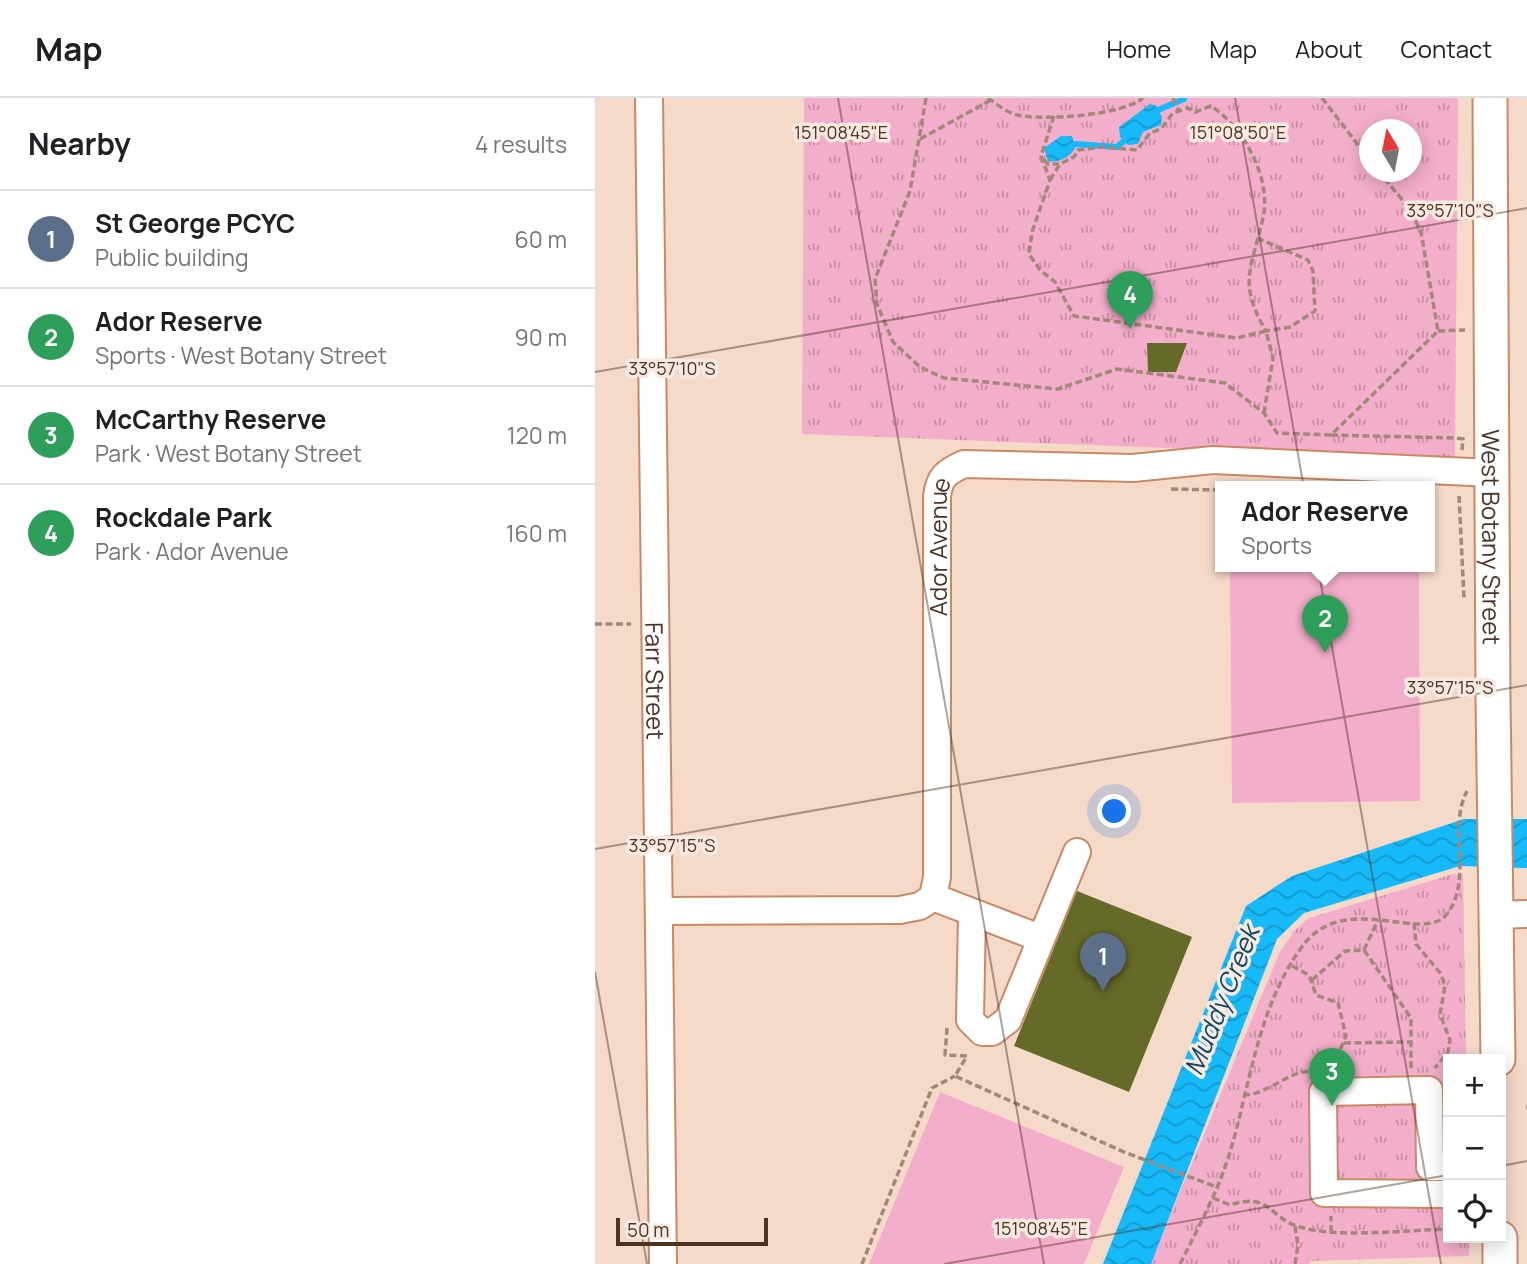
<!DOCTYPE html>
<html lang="en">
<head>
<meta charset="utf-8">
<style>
	:root { --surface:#fff; --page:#f2f2f2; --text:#202124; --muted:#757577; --line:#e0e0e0; --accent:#0b8043 }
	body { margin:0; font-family:Manrope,sans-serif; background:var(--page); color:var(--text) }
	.controls { position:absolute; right:21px; bottom:21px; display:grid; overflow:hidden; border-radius:0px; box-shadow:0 4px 18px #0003 }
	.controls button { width:63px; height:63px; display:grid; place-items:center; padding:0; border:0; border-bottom:2px solid var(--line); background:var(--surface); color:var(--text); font:35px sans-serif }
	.compass { position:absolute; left:764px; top:21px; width:63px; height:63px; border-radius:50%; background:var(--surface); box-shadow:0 4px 18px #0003; rotate:350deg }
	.scale { position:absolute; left:21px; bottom:18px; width:152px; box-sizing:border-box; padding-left:7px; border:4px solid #4e3323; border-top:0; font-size:19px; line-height:24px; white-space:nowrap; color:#4e3323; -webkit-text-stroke:5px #f8eae2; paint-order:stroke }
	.you { position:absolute; left:520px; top:714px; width:24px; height:24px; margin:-18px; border:5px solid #fff; border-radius:50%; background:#1a73e8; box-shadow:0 0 0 10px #1a73e833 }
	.badge { display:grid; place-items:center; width:46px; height:46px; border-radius:50%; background:var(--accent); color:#fff; font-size:23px; font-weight:700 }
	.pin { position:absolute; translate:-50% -58px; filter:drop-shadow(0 2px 4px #0008) }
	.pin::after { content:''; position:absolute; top:37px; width:24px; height:21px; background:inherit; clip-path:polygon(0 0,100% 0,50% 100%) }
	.popup { position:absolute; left:620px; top:383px; width:220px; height:91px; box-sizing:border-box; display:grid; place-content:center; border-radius:0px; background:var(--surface); filter:drop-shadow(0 2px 5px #0005); font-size:23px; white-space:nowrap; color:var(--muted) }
	.popup b { font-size:26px; color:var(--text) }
	.popup::after { content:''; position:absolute; left:50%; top:100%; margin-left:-14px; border:14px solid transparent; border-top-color:var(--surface) }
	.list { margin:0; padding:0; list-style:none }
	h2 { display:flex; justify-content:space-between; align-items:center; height:91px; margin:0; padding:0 28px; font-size:30px }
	h2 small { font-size:23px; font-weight:400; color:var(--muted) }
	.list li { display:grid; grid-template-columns:46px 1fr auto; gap:21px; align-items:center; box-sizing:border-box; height:98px; padding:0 28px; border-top:2px solid var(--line) }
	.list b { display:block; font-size:26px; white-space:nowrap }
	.list p { margin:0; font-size:23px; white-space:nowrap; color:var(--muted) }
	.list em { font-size:23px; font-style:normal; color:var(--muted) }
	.icon { flex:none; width:38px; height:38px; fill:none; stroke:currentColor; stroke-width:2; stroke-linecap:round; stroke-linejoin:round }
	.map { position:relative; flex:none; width:932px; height:1166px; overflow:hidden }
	header { display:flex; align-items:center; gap:42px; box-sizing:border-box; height:98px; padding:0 35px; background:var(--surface); border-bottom:2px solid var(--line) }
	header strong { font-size:33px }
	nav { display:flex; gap:38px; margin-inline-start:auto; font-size:24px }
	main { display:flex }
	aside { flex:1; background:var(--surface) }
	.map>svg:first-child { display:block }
</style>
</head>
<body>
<header>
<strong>Map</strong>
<nav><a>Home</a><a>Map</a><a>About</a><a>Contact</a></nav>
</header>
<main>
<aside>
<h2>Nearby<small>4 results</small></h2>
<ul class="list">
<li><span class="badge" style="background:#5c6f8a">1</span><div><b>St George PCYC</b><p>Public building</p></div><em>60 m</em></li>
<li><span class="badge" style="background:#2e9e5b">2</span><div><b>Ador Reserve</b><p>Sports · West Botany Street</p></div><em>90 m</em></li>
<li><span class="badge" style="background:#2e9e5b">3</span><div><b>McCarthy Reserve</b><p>Park · West Botany Street</p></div><em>120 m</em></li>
<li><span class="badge" style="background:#2e9e5b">4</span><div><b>Rockdale Park</b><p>Park · Ador Avenue</p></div><em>160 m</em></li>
</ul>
</aside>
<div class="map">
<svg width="932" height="1166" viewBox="0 0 932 1166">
	<defs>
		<pattern id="park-tufts" width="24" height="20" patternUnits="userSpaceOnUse" patternTransform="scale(1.75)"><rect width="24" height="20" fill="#f3aecb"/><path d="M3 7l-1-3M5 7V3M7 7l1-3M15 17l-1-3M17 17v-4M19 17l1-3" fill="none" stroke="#c78ea4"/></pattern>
		<pattern id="water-waves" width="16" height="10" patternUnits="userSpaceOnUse" patternTransform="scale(1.75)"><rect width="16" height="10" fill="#16baf9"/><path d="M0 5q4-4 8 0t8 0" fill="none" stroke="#1698c9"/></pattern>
	</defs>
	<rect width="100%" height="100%" fill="#f5daca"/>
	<!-- grass -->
	<path fill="#f3aecb" d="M635,469H824L825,703L637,705Z
		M345,994L529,1069L489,1166H274Z"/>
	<!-- park -->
	<path fill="url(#park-tufts)" fill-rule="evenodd" d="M209,0H863L860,361L207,336ZM774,32H816V74H774Z
		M858,776L868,777L871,961H853V1140H874V1158L715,1163V1166H555L684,856L699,833L714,820Z"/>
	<!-- water -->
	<path fill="url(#water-waves)" d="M555,6L561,8L567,19L566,27L548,34L543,46L533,47L525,39L524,29Z
		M466,38H477L480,50C475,59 464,65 453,63L449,50Z
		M869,721H932V770L865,768L709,815L682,841L556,1166H508L651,808L697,778Z"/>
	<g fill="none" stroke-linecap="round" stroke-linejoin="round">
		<!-- stream -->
		<path stroke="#16baf9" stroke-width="6" d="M563,12L589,1
			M480,46L522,49L529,43"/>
	</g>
	<!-- building -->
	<path fill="#666a28" d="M552,245H592L581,274H553Z
		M482,793L597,839L534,994L419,948Z"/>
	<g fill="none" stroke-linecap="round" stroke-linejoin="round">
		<defs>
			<g id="minor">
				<path id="s1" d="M54,0L68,1166"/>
				<path d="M338,799L445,840"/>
				<path id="s2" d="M64,813L305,812L325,808L338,799L342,779V399C344,379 351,374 369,366L538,370L618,362L898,375"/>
				<path d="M377,815L375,922L387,934H397L413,922L482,754"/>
				<path d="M902,817L932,816"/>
				<path d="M853,1069H835L834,992L728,994L729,1095L853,1096"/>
			</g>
			<g id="major">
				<path id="s3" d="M895,0L898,599L903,961"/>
				<path d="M905,1140V1166"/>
			</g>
		</defs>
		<!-- minor casing -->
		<use href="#minor" stroke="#c88a64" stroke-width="30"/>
		<!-- major casing -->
		<use href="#major" stroke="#c88a64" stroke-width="37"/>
		<!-- path -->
		<path stroke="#a38878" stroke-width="3.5" stroke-dasharray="7 3.5" stroke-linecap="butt" d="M331,0L315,93L280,181L282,206L298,244L325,269L349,280L463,291L522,271L630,285L669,315L682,335L736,337L843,233L826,134L815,111L784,74
			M393,0C401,6 413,15 422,17C449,23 528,17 548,0
			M578,0L584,13
			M727,0L774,61
			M459,18L446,58L455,82L437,134L434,156L445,172L460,184L479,218L642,240L671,233L678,260L669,315
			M325,41L396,2
			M449,62L453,66H464
			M455,82L465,66L479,59L483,52L507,49L542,52L555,35L566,31L578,15L593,10L600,14L616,8C648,29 677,80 668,120C657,170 642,184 671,233L695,229L720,213L718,173L713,162L662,140
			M843,233L870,232
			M736,337L861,340L868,341L867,352
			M576,391L625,392
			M864,398L869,500
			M0,526H36
			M819,825L821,846L846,876L850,888L845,916L855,942L853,954L840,970
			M769,852L816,920V971
			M697,868L714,877L721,897L743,905L751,938L737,971
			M717,882L750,853L769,852L783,822
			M352,930L350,957L372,958L360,978L529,1054L624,1090
			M749,945L816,944
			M848,961L853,967
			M648,997C673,997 692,973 717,973
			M931,1009H932
			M618,1100L635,1107C675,1094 674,1119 702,1128C740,1141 812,1132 853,1131
			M700,1128L703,1147L700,1166
			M736,1134V1118
			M267,1166L337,990L360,978
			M585,1166C605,1126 626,1088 638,1044C656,979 665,907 706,850C748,790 828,847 852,816C879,780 852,731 872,693"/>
		<!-- minor -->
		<use href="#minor" stroke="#fff" stroke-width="26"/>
		<!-- major -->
		<use href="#major" stroke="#fff" stroke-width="33"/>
	</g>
	<!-- ticks -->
	<path fill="none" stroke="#4e3323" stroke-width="2" stroke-opacity="0.45" d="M243,0L449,1166M640,0L846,1166M0,274L932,110M0,751L932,587M0,874L52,1166M906,1068L932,1063M349,1166L853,1077"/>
	<g text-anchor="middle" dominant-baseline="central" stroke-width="7" stroke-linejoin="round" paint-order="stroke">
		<!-- street labels -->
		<g font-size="24" fill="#4e3323" stroke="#f8eae2">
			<text stroke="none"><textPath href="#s3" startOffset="439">West Botany Street</textPath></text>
			<text stroke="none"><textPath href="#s2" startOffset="628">Ador Avenue</textPath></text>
			<text stroke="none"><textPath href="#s1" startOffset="583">Farr Street</textPath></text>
		</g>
		<!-- water labels -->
		<g font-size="26" font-style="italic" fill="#0d4962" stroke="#f8eae2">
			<text transform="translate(626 902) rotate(-68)">Muddy Creek</text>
		</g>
	</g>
	<g font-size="18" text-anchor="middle" fill="#4e3323" stroke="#f8eae2" stroke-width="7" stroke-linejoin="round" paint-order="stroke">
		<text x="246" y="41">151°08'45"E</text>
		<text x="643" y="41">151°08'50"E</text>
		<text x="855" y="119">33°57'10"S</text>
		<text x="77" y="277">33°57'10"S</text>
		<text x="855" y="596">33°57'15"S</text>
		<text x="77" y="754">33°57'15"S</text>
		<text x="446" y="1137">151°08'45"E</text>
	</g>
</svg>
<div class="controls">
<button>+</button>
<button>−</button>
<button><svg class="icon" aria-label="locate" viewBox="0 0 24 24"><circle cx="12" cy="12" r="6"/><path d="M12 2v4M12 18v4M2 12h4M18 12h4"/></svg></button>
</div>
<svg class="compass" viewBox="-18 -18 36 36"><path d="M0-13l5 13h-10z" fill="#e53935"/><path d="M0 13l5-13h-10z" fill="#757577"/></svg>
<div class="scale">50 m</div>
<div class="you"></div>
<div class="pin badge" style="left:508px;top:893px;background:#5c6f8a">1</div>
<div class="pin badge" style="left:730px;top:555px;background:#2e9e5b">2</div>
<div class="popup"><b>Ador Reserve</b>Sports</div>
<div class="pin badge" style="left:737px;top:1008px;background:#2e9e5b">3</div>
<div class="pin badge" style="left:535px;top:231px;background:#2e9e5b">4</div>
</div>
</main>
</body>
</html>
